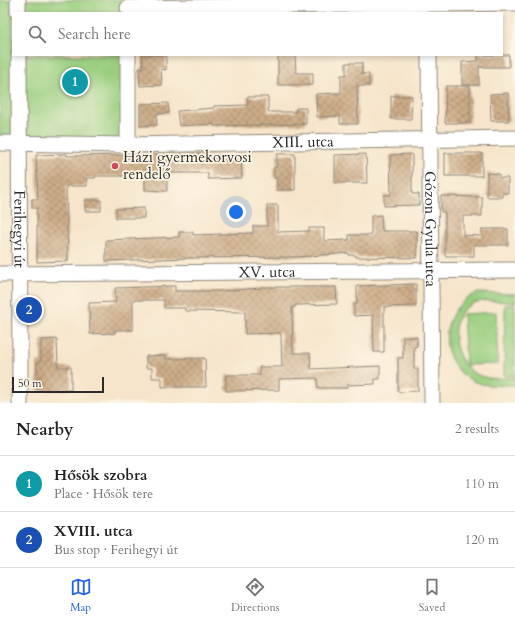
<!DOCTYPE html>
<html lang="en">
<head>
<meta charset="utf-8">
<style>
	:root { --surface:#fff; --page:#f2f2f2; --text:#222; --muted:#767676; --line:#e0e0e0; --accent:#2563eb }
	body { margin:0; font-family:Cardo,serif; background:var(--page); color:var(--text) }
	.scale { position:absolute; left:12px; bottom:10px; width:92px; box-sizing:border-box; padding-left:4px; border:2px solid #2b2b2b; border-top:0; font-size:11px; line-height:14px; white-space:nowrap; color:#2b2b2b; -webkit-text-stroke:3px #fcf5e5; paint-order:stroke }
	.you { position:absolute; left:236px; top:212px; width:14px; height:14px; margin:-10px; border:3px solid #fff; border-radius:50%; background:#1a73e8; box-shadow:0 0 0 6px #1a73e833 }
	.badge { display:grid; place-items:center; width:26px; height:26px; border-radius:50%; background:var(--accent); color:#fff; font-size:13px; font-weight:700 }
	.pin { position:absolute; translate:-50% -50%; border:2px solid #fff; box-shadow:0 1px 4px #0006 }
	.list { margin:0; padding:0; list-style:none }
	h2 { display:flex; justify-content:space-between; align-items:center; height:52px; margin:0; padding:0 16px; font-size:17px }
	h2 small { font-size:13px; font-weight:400; color:var(--muted) }
	.list li { display:grid; grid-template-columns:26px 1fr auto; gap:12px; align-items:center; box-sizing:border-box; height:56px; padding:0 16px; border-top:1px solid var(--line) }
	.list b { display:block; font-size:15px; white-space:nowrap }
	.list p { margin:0; font-size:13px; white-space:nowrap; color:var(--muted) }
	.list em { font-size:13px; font-style:normal; color:var(--muted) }
	.icon { flex:none; width:22px; height:22px; fill:none; stroke:currentColor; stroke-width:2; stroke-linecap:round; stroke-linejoin:round }
	.map { position:relative; flex:none; width:515px; height:403px; overflow:hidden }
	.search { position:absolute; background:var(--surface); box-shadow:0 2px 6px #0003; left:12px; right:12px; top:12px; height:44px; display:flex; align-items:center; gap:10px; box-sizing:border-box; padding:0 14px; border-radius:0px; color:var(--muted); font-size:15px }
	.sheet { height:164px; background:var(--surface) }
	nav { display:flex; justify-content:space-around; align-items:center; box-sizing:border-box; height:56px; border-top:1px solid var(--line); background:var(--surface); font-size:11px; color:var(--muted) }
	nav a { display:grid; justify-items:center; gap:2px }
	nav .on { color:var(--accent) }
	.map>svg:first-child { display:block }
</style>
</head>
<body>
<div class="map">
<svg width="515" height="403" viewBox="0 0 515 403">
	<defs>
		<pattern id="building-cross-hatch" width="8" height="8" patternUnits="userSpaceOnUse"><rect width="8" height="8" fill="#cead88"/><path d="M0 0l8 8M0 8l8-8" fill="none" stroke="#a78d6f"/></pattern>
	</defs>
	<rect width="100%" height="100%" fill="#fcf5e5"/>
	<filter id="ink" filterUnits="userSpaceOnUse"><feTurbulence type="fractalNoise" baseFrequency=".025" numOctaves="2"/><feDisplacementMap in="SourceGraphic" scale="8" xChannelSelector="R" yChannelSelector="G"/><feConvolveMatrix kernelMatrix="1 2 1 2 8 2 1 2 1" color-interpolation-filters="sRGB"/></filter>
	<filter id="wash" filterUnits="userSpaceOnUse"><feTurbulence type="fractalNoise" baseFrequency=".012" numOctaves="4" result="noise"/><feDisplacementMap in="SourceGraphic" scale="16" xChannelSelector="R" yChannelSelector="G"/><feGaussianBlur stdDeviation="0.9" result="paint"/><feColorMatrix in="noise" values="0 0 0 0 0 0 0 0 0 0 0 0 0 0 0 0 0 1.4 0 .05"/><feComposite in="paint" operator="in"/></filter>
	<g filter="url(#wash)">
		<rect width="100%" height="100%" fill="#f6e5cb"/>
		<!-- green -->
		<path fill="#98cd7e" stroke="#627c54" d="M0,0H128V13H13V55H128V145L0,143Z
			M478,293L515,294V303C502,302 484,298 472,304C444,317 453,364 478,375C489,380 503,378 515,378V385C502,385 488,387 475,382C435,364 438,308 478,293Z
			M505,305H515V376H504Z
			M496,312L498,364L466,365L463,314Z"/>
		<g id="blocks">
			<!-- building -->
			<path fill="url(#building-cross-hatch)" d="M142,55H166V70L161,69L162,85L140,86L139,69L143,68Z
				M278,55H295L296,73H313V85H278Z
				M478,55H509V67H479V85H462V62L478,61Z
				M346,63H362V74H369V86H357L358,124H340V116L317,117L316,94L341,93V75H346Z
				M446,86H470V123H445Z
				M508,93L509,121H491L490,94Z
				M391,96H412L411,119H391Z
				M247,97H268V112H296V108H306V124L214,126V124L179,126L177,111L214,108V106L248,105Z
				M168,103L169,113L156,114L157,125L140,126V104Z
				M445,153H482V176H445Z
				M67,154V156L201,154V156H241L242,178L208,179V173H167V191L145,190V176H95V178H86L87,186H66L68,261L37,262V208H32V199H38L36,155Z
				M277,154H295V190H277V178H274V167H277Z
				M366,154L367,183H335V155Z
				M412,154V194H419V205L384,206V195H391L390,155Z
				M487,173L499,174V178H508V193H502V197H487Z
				M441,196L482,197V216H463V235L482,236V229H508V245H474V256H445V212H441Z
				M85,200H101V211H85Z
				M267,205H278V232L309,231V228H324V241L349,240V235H371V216L381,215L382,231H417V258L356,257V255H349V253L297,257L188,258L106,261V240L179,237V232H193V235L253,233V226H267Z
				M144,208V218H116V209Z
				M416,284V306L384,307V352H374L373,315L354,316V304H357V286Z
				M175,286V291H222L261,288V287H336L337,304L295,305V307H292L293,353H310L311,369L380,366V379H375V384L347,385V388H318L317,378L279,379V390L226,391V375H260L259,367H282L281,335L280,333L245,334V312L185,311V308H164V300H133V330H115V333L90,334L89,303L116,302L115,288Z
				M403,337H417V346L414,347V369H418V391L398,392V358H403Z
				M57,339L58,367H71V390H37V362H41V340Z
				M166,355V359L205,358L206,387H162V378H152V368H146V356Z"/>
		</g>
	</g>
	<g filter="url(#ink)">
		<use href="#blocks" fill-opacity="0" stroke="#90887b" stroke-width="1"/>
		<g fill="none" stroke-linecap="round" stroke-linejoin="round">
			<defs>
				<g id="minor">
					<path d="M18,0V13"/>
					<path d="M128,8L515,3"/>
					<path id="s1" d="M19,55L20,403"/>
					<path d="M128,55V145"/>
					<path id="s2" d="M429,55L432,403"/>
					<path id="s3" d="M0,143L128,145L515,138"/>
					<path id="s4" d="M0,274L515,270"/>
				</g>
			</defs>
			<!-- minor casing -->
			<use href="#minor" stroke="#90887b" stroke-width="17"/>
			<!-- minor -->
			<use href="#minor" stroke="#fff" stroke-width="15"/>
		</g>
	</g>
	<!-- markers -->
	<circle fill="#d1495b" stroke="#fcf5e5" stroke-width="1.5" cx="115" cy="166" r="4"/>
	<g text-anchor="middle" dominant-baseline="central" stroke-width="3.5" stroke-linejoin="round" paint-order="stroke">
		<!-- street labels -->
		<g font-size="15" fill="#2b2b2b" stroke="#fcf5e5">
			<text stroke="none"><textPath href="#s3" startOffset="303">XIII. utca</textPath></text>
			<text stroke="none"><textPath href="#s1" startOffset="174">Ferihegyi út</textPath></text>
			<text stroke="none"><textPath href="#s2" startOffset="174">Gózon Gyula utca</textPath></text>
			<text stroke="none"><textPath href="#s4" startOffset="267">XV. utca</textPath></text>
		</g>
		<!-- poi labels -->
		<g font-size="15" fill="#2b2b2b" stroke="#fcf5e5" text-anchor="start">
			<text x="123" y="157">Házi gyermekorvosi<tspan x="123" dy="17">rendelő</tspan></text>
		</g>
	</g>
</svg>
<div class="scale">50 m</div>
<div class="you"></div>
<div class="pin badge" style="left:75px;top:82px;background:#0f9aa8">1</div>
<div class="pin badge" style="left:29px;top:310px;background:#1a4fb4">2</div>
<div class="search"><svg class="icon" aria-label="search" viewBox="0 0 24 24"><circle cx="10" cy="10" r="6"/><path d="M15 15l6 6"/></svg>Search here</div>
</div>
<section class="sheet">
<h2>Nearby<small>2 results</small></h2>
<ul class="list">
<li><span class="badge" style="background:#0f9aa8">1</span><div><b>Hősök szobra</b><p>Place · Hősök tere</p></div><em>110 m</em></li>
<li><span class="badge" style="background:#1a4fb4">2</span><div><b>XVIII. utca</b><p>Bus stop · Ferihegyi út</p></div><em>120 m</em></li>
</ul>
</section>
<nav>
<a class="on"><svg class="icon" aria-label="map" viewBox="0 0 24 24"><path d="M3 6l6-2 6 2 6-2v14l-6 2-6-2-6 2zM9 4v14M15 6v14"/></svg>Map</a>
<a><svg class="icon" aria-label="directions" viewBox="0 0 24 24"><path d="M12 3l9 9-9 9-9-9zM9 14v-3h6M13 9l2 2-2 2"/></svg>Directions</a>
<a><svg class="icon" aria-label="saved" viewBox="0 0 24 24"><path d="M7 4h10v16l-5-4-5 4z"/></svg>Saved</a>
</nav>
</body>
</html>
